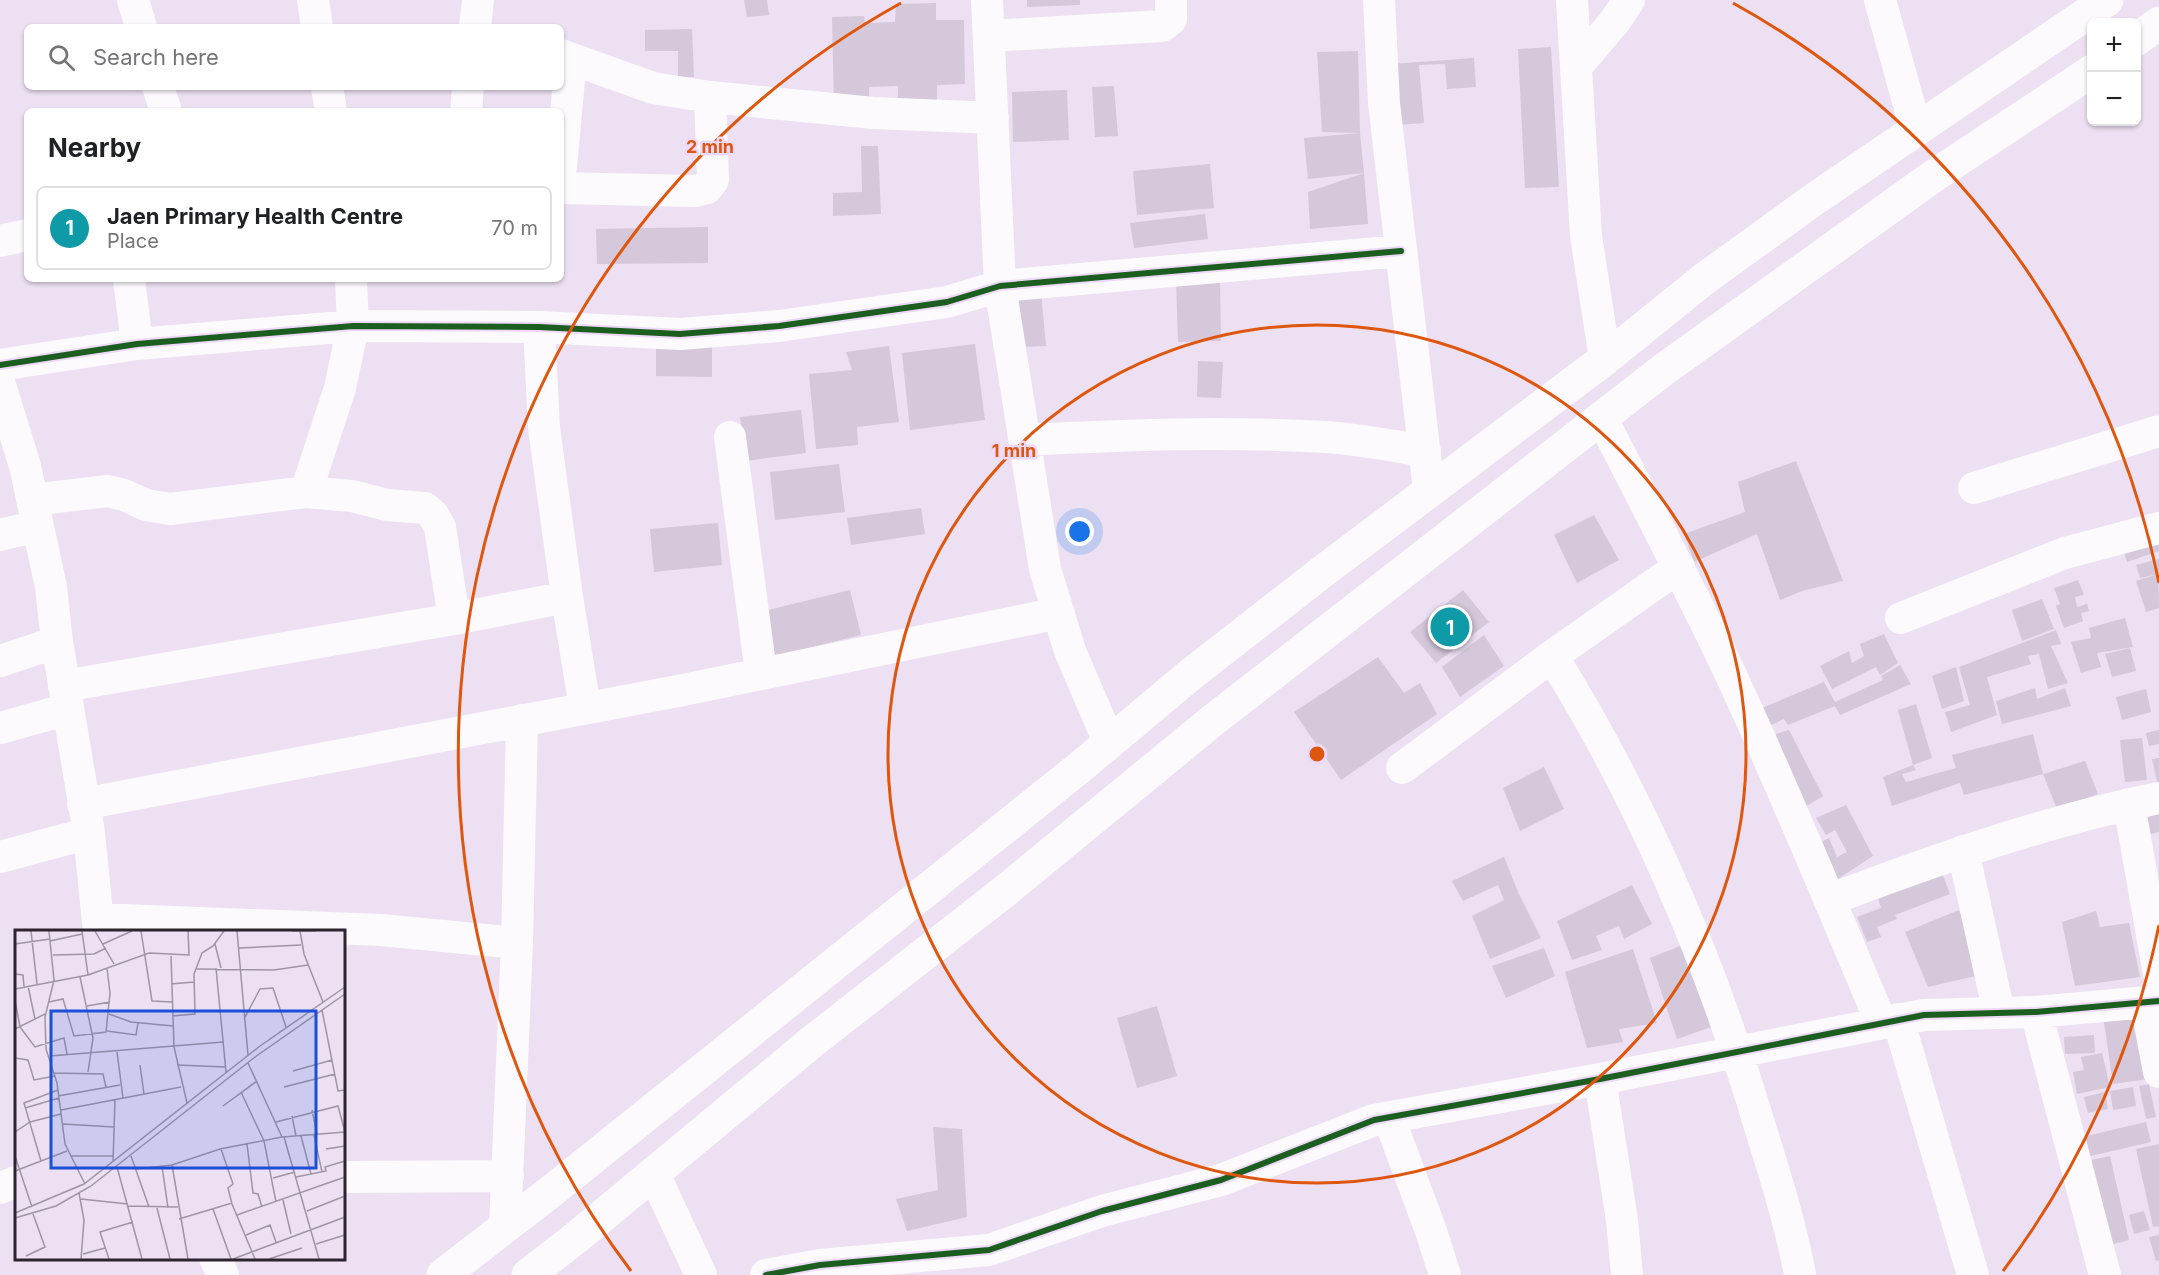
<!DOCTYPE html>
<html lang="en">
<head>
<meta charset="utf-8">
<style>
	:root { --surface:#fff; --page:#f2f2f2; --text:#202124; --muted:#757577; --line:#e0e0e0; --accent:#b45309 }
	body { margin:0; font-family:Inter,sans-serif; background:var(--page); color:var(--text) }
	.controls { position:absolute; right:18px; top:18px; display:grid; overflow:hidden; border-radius:9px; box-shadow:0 2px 4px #0004 }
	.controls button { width:54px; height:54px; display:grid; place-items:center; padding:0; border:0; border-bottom:2px solid var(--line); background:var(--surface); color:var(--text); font:30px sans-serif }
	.you { position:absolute; left:1080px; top:532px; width:21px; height:21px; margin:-15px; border:4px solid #fff; border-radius:50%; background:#1a73e8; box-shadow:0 0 0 9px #1a73e833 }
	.badge { display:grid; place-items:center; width:39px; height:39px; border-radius:50%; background:var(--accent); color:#fff; font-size:20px; font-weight:700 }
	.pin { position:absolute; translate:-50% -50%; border:3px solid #fff; box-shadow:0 2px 6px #0006 }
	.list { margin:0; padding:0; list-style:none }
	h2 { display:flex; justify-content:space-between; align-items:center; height:78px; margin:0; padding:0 24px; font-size:26px }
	h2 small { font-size:20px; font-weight:400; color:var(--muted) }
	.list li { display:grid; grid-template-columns:39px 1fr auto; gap:18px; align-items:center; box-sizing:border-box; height:84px; margin:0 12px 12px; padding:0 12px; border:2px solid var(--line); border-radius:9px }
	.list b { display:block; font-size:22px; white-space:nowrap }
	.list p { margin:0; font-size:20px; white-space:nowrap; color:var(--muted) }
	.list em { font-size:20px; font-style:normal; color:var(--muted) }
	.icon { flex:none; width:33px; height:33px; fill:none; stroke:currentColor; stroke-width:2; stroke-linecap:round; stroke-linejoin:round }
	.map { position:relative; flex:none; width:2159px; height:1275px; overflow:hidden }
	.search { position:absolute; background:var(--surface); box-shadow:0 2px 4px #0004; left:24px; top:24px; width:540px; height:66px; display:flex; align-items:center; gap:15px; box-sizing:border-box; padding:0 21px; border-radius:9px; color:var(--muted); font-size:22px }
	.panel { position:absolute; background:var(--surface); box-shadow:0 2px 4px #0004; left:24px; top:108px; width:540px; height:174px; border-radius:9px }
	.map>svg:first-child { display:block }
</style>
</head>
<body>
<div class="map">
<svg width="2159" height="1275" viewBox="0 0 2159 1275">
	<rect width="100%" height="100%" fill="#ece0f2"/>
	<!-- building -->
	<path fill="#d4c8da" d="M744,0H767L769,15L747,17Z
		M1027,0H1080V5L1027,7Z
		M936,3V20H964L965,84L937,85V100L898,101V86L869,87V103L834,104L832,17L864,16L865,23L895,22L896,4Z
		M692,29L694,77H678V51H645V30Z
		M1551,47L1559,187L1525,188L1518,49Z
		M1358,51L1360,133L1322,132L1317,52Z
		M1474,58L1476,87L1447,89L1445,64L1419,65L1424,123L1396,125L1391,64Z
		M1114,86L1118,136L1095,137L1092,87Z
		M1067,90L1069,140L1013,142L1012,92Z
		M1360,133L1364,173L1308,179L1304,138Z
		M861,146H878L881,214L833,216V193L862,192Z
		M1210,164L1214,208L1137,215L1133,171Z
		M1364,173L1368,224L1310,229L1308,192Z
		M1205,214L1208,239L1134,248L1130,223Z
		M708,227V263L597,264L596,229Z
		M1220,277L1221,341L1178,342L1176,278Z
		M1041,292L1046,346L1023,347L1018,293Z
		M975,344L985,420L910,430L902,353Z
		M889,346L899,422L857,427L858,445L816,449L809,374L852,370L846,352Z
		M656,347H712V377L656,376Z
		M1198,361L1223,362L1221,398L1197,397Z
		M801,410L806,453L746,461L740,417Z
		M1796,461L1843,581L1802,591L1780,600L1757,534L1694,562L1684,534L1745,512L1738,482Z
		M839,464L845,512L775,520L770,472Z
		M921,508L925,534L851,545L847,518Z
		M1594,515L1619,560L1577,583L1554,535Z
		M718,523L722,565L654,572L650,529Z
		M2159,534V551L2127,562L2122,546Z
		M2159,559V574L2140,578L2136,565Z
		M2158,574L2159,608L2146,612L2136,581Z
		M2078,580L2084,595L2075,597L2077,607L2087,604L2089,611L2081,613L2083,621L2064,628L2056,606L2060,604L2054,588Z
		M850,590L861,635L775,656L764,611Z
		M1463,590L1489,622L1436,663L1410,632Z
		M2042,599L2054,629L2022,641L2012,610Z
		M2125,618L2133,647L2097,653L2101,667L2081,673L2071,642L2091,638L2089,628Z
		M2056,630L2061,644L2051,646L2068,683L2048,689L2039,654L2028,656L2031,664L1987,677L1997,715L1951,732L1945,712L1970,705L1959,667Z
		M1884,634L1898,663L1880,675L1876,667L1832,689L1820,666L1849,651L1852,663L1864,656L1860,644Z
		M1484,635L1504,666L1460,697L1442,667Z
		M2130,648L2136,671L2112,677L2105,654Z
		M1378,657L1404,693L1420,683L1437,714L1341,780L1294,712Z
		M1900,665L1911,684L1840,715L1835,706L1788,725L1784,719L1765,728L1755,711L1824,682L1835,702L1883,680L1881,676Z
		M1956,667L1964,701L1942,709L1932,676Z
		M2035,688L2037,699L2065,688L2071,706L2002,724L1996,701Z
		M2146,689L2151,712L2122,720L2116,697Z
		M1916,704L1932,758L1913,765L1916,770L1902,774L1906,782L1956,768L1952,755L2033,734L2043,774L1964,795L1960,783L1892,806L1883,777L1913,765L1898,710Z
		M1789,730L1823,796L1800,810L1767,737Z
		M2159,730V744L2149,746L2146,733Z
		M2142,738L2147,780L2125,782L2120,740Z
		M2159,758V786H2158L2152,759Z
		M2085,761L2098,794L2057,809L2043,774Z
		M1544,767L1564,809L1520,831L1503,788Z
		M2159,804V832L2137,837L2133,809Z
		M1846,805L1873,856L1833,882L1812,847L1829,838L1837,857L1847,852L1835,830L1826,835L1816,818Z
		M1504,857L1518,892L1541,938L1490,959L1472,916L1504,900L1498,885L1463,901L1452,881Z
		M1939,865L1950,894L1895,915L1897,919L1877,927L1881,937L1867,942L1857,917L1881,908L1877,895Z
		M1632,885L1652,924L1624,939L1619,926L1596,936L1602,950L1572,960L1557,921Z
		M1959,910L1984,974L1928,987L1905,932Z
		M2096,911L2100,927L2129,923L2140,977L2075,986L2062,922Z
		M1688,943L1717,1025L1677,1039L1650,958Z
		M1544,948L1555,976L1506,998L1492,966Z
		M1633,949L1657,1023L1619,1029L1623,1042L1587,1048L1565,972Z
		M1157,1006L1177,1076L1137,1088L1117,1018Z
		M2139,1017L2149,1079L2113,1084L2104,1022Z
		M2094,1035L2095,1053L2065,1054L2064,1037Z
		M2102,1053L2110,1087L2077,1094L2073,1072L2084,1070L2081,1057Z
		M2149,1084L2156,1117L2146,1119L2139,1086Z
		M2133,1087L2136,1106L2113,1110L2110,1091Z
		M2105,1092L2108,1109L2088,1113L2084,1097Z
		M2146,1122L2151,1142L2082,1158L2078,1138Z
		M933,1127L962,1129L967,1217L907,1231L896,1199L938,1190Z
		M2159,1144V1226L2153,1227L2136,1149Z
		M2110,1156L2129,1240L2102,1247L2082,1162Z
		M2144,1211L2150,1230L2134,1234L2129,1215Z
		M2159,1235V1260L2156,1261L2149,1237Z"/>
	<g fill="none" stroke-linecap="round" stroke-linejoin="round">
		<!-- street -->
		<path stroke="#fcfafd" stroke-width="32" d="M133,0L141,27
			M313,0L317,27
			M987,0L1000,286L1045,569L1070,651L1109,742
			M1379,0L1384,103L1429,491
			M1572,0L1586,236L1605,359
			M1880,0L1916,130
			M475,27L478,0
			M989,36L1162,26L1171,19V0
			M561,55L653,88L710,97L874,113L993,118
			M1576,67L1615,21L1629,0
			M158,87L166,111
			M327,87L331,111
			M466,111L468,87
			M561,167L571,59
			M561,188L695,191L707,188L713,180L710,97
			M0,241L27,235
			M129,279L137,344
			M539,327L544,428L567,597L585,708
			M0,365L137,344L353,326L539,327L680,334L779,326L947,302L1000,286L1401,251
			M0,385L25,466L51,587L57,642L89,833L99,932
			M1602,419C1645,502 1689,586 1729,671C1783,786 1831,904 1881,1022
			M730,437L761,673
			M1025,440C1125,435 1225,431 1326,437C1359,439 1392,446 1425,451
			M1974,488L2159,431
			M306,492L340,388L353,326L351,279
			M32,500L108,491L124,495L146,505L170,509L306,492L352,496L387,505L425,508L433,515L440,527L454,619
			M0,535L38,526
			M1901,618L2065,553L2159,528
			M1552,656C1643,802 1712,965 1761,1130C1776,1178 1791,1226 1800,1275
			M0,661L57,642
			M64,686L454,619L567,597
			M0,728L68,709
			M1402,768L1552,656L1679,567
			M83,804L678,691L1059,613
			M2129,804L2159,974
			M1963,851L1999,1013
			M0,857L89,833
			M1829,900C1937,859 2046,821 2159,798
			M98,919L381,930L517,943
			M2146,1003L2159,1072
			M2036,1012L2105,1275
			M1898,1019L1973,1275
			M1600,1079L1622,1220L1627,1275
			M1389,1118L1431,1231L1445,1275
			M654,1174L701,1275
			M344,1177L508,1176
			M0,1188L16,1182
			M505,1227L517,943L522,720
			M215,1258L223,1275
			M766,1275L820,1265L989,1250L1102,1211L1221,1180L1374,1120L1600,1079L1924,1015L2036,1012L2159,1001"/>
		<!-- primary -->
		<path stroke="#fcfafd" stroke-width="33" d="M2136,40L2159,23
			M443,1275L549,1193L1079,768L1190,675L1322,572L1605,359L1704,279L1816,198L2107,0
			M528,1275L577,1237L813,1041L1005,891L1212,721L1663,370L1935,175L2092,71"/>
		<defs>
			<path id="cycleway" d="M0,365L137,344L353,326L539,327L680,334L779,326L947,302L1000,286L1401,251
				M766,1275L820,1265L989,1250L1102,1211L1221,1180L1374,1120L1600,1079L1924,1015L2036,1012L2159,1001"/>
		</defs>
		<!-- cycleway casing -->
		<use href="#cycleway" stroke="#efd9f9" stroke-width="10"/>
		<!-- cycleway -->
		<use href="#cycleway" stroke="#1b5e20" stroke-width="6"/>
	</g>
	<!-- distance rings -->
	<g fill="none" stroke="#df560e" stroke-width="3">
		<circle cx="1317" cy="754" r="429"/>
		<path d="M2159 925A859 859 0 0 1 2003 1271M631 1271A859 859 0 0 1 901 3M1733 3A859 859 0 0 1 2159 583"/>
	</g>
	<!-- overview -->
	<g transform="translate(15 930)">
		<rect width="330" height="330" fill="#ece0f2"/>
		<path fill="none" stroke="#9f95a4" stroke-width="1.5" d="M16,1L22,54M34,1L39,50L30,87L31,119L42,153L50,214L70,254M67,1L73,45M80,1L99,34M126,1L137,71L157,72M222,1L233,125M277,1H301M285,1L289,24L308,72M35,11L67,4M0,14L35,9M88,14L117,1M200,14L206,38M224,18L286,15M38,25L79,24L91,18M156,26L159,117L172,173M201,38L211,142M182,39L259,40L293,35M0,44L8,45L9,57M65,47L78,108L73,142M156,54L179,52M13,56L20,89M0,59L73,45L134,23L174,25L173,1M0,70L5,97L20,117L49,108L52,124M34,72L48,69L59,106L91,102L95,63L92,38M72,76L95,72M307,80L323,161L330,160M94,84L116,92L158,96M157,86L180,84L179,44L187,23L198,16L209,1M229,89L245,59L258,58L271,97M0,99L30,84M92,101L121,105L123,93M102,122L108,168M35,126L208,112M0,128L13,130L19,150L40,146M233,133L267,207M125,135L129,164M162,135L211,137M278,141L317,130M39,143L88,144L91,157M269,157L320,144M226,162L249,211L261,272M43,166L105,155M208,176L242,151M10,178L44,168M46,180L166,157M297,180L302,204M277,186L281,206M261,192L323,176L330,202M48,194L99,197M0,202L15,192L46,184M299,205L307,242M286,206L296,244M269,207L304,329M232,214L238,263L243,264L247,277M206,219L218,254L213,258L217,274L240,329M311,219L330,216M0,226L17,277M56,226H98M116,226L134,277M26,231L9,173L43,160M98,232L100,170M157,235L173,329M147,236L153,278M102,237L127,329M122,239L157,235L205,219L267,207L330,202M0,241L52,221M281,247L311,241L310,237L330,231M258,248L280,242M64,263L69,290L66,329M66,269L113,274M268,270L276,304M113,276L163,277M142,278L155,329M198,279L216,329M292,281L330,266M0,283L69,254L245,116L330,57M222,285L330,247M0,288L41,276L76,256L240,127L330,64M164,289L217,273M231,305L255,295L261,312M301,314L330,305M68,324L90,318M11,326L30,317L18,284M94,329L85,302L118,292M218,329L330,287M254,329L287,318"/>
		<path fill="#1d4ed8" fill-opacity="0.15" stroke="#1d4ed8" stroke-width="3" d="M36,81H301V238H36Z"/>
		<rect width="330" height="330" fill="none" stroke="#2c242f" stroke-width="3"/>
	</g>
	<circle cx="1317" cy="754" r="9" fill="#df560e" stroke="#efd9f9" stroke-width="3"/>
	<g font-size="18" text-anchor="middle" font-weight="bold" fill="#df560e" stroke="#efd9f9" stroke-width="5" stroke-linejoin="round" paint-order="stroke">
		<text x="710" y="153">2 min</text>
		<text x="1014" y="457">1 min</text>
	</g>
</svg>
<div class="controls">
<button>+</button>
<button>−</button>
</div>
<div class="you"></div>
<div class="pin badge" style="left:1450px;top:627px;background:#0f9aa8">1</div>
<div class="search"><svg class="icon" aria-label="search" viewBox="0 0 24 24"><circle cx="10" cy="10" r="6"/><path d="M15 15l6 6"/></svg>Search here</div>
<section class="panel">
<h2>Nearby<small></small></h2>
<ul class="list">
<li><span class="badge" style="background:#0f9aa8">1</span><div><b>Jaen Primary Health Centre</b><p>Place</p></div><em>70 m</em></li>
</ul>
</section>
</div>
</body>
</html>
